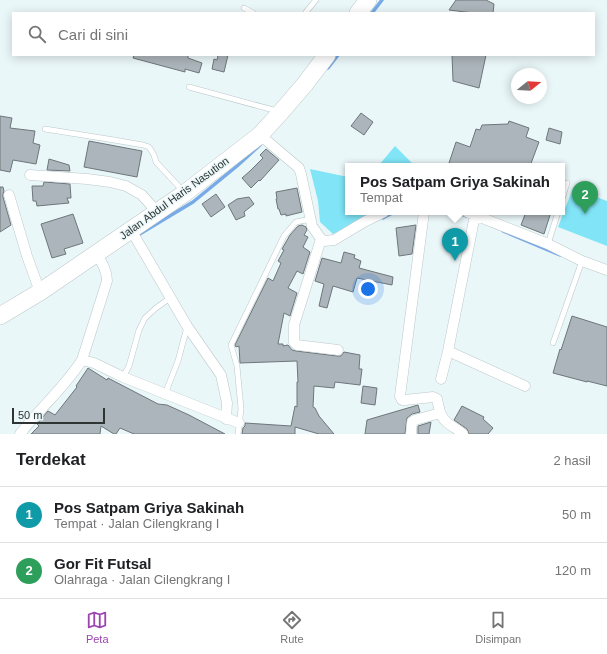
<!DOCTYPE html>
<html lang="id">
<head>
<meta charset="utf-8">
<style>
	:root { --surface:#fff; --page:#f2f2f2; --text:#202124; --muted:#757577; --line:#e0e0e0; --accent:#9c44b0 }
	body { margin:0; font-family:Helvetica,sans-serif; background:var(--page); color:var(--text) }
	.compass { position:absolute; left:511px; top:68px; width:36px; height:36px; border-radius:50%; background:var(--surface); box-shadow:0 2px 10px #0003; rotate:72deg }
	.scale { position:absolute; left:12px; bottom:10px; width:93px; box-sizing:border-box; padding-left:4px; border:2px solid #2e3333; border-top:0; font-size:11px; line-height:14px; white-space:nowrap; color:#2e3333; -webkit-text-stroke:3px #eaf7f9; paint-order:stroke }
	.you { position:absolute; left:368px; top:289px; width:14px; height:14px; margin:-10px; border:3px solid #fff; border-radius:50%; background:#1a73e8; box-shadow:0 0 0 6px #1a73e833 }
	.badge { display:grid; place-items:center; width:26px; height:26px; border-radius:50%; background:var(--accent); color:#fff; font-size:13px; font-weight:700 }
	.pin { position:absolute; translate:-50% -33px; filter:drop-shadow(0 1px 2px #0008) }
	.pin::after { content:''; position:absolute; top:21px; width:14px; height:12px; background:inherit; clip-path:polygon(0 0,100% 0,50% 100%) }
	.popup { position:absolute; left:345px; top:163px; width:220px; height:52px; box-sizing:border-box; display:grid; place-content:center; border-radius:0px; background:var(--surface); filter:drop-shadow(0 1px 3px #0005); font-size:13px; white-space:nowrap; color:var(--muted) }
	.popup b { font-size:15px; color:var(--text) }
	.popup::after { content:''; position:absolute; left:50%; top:100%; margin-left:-8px; border:8px solid transparent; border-top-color:var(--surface) }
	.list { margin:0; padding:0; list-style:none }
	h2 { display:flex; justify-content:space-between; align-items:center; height:52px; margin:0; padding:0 16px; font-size:17px }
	h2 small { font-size:13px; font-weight:400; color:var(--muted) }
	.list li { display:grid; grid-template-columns:26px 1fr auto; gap:12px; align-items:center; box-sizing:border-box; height:56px; padding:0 16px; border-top:1px solid var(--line) }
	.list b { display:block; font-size:15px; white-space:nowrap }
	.list p { margin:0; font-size:13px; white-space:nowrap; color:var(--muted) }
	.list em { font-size:13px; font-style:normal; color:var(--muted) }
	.icon { flex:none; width:22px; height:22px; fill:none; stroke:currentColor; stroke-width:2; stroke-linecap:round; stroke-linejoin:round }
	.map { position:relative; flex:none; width:607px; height:434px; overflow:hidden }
	.search { position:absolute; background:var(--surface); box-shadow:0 2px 10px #0003; left:12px; right:12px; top:12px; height:44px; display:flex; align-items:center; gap:10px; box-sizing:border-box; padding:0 14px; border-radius:0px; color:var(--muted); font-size:15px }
	.sheet { height:164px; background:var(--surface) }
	nav { display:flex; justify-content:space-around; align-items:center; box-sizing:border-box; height:56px; border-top:1px solid var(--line); background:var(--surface); font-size:11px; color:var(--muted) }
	nav a { display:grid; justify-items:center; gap:2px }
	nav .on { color:var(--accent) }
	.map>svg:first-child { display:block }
</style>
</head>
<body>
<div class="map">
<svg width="607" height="434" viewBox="0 0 607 434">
	<rect width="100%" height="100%" fill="#eaf7f9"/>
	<!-- green -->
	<path fill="#81e5f7" d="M395,146L415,166H376L379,165Z
		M310,169L348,177V212H371L356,222L333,234L320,222L318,201Z
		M573,188L607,201V246L558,227Z"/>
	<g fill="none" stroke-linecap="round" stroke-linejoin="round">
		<!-- stream -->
		<path stroke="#78aae7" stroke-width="3.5" d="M372,13L382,0
			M328,68L338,55
			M456,212L466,216
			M383,218L394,212
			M503,231L560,255
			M138,235L193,202L237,166L260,145"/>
	</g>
	<!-- building -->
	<path fill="#acb5bb" stroke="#6d767b" d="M456,0H486L494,4L493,13H474L449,10Z
		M134,55H188V58L202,63L199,73L185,69V72L133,58Z
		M218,55H228L224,72L212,69L214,59L217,60Z
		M452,55H486L479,88L453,81Z
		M361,113L373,122L364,135L351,126Z
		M0,116L12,118L10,128L35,131L33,143L40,145L36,164L13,160L10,172L0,170Z
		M509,121L529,128L526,137L539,142L530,166H448L456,142L470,147L476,129L480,130L482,125L508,124Z
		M549,128L562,132L560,144L546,140Z
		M89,141L142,151L137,177L84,167Z
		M266,149L279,160L260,181L259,180L251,188L242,178L250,171L263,158L260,155Z
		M49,159L69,165L70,171L47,170Z
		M44,182L70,184L71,198H67L69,203L37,206L36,201H33L32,186H43Z
		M0,187H3L4,191L3,194V197L11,225L0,232Z
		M297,188L302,212L286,216V214L281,215L279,209H278L276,199H277L276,192Z
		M216,194L225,207L211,217L202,204Z
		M249,197L254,204L244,212L245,216L236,220L228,205L237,199Z
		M526,212H551L544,234L521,225Z
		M73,214L83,243L64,249L66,254L52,258L41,224Z
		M302,225L306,227L307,230L304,235L308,237L303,247L310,252L303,274L297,271L288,288L297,293L290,316L284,313L278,344H283V346L288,345L292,350L296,351L337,356H341L344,352L360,355L359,369H362L360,385L335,382L334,388L314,386L313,407L315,408L319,416L334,434H319L295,427V434H242L243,428L245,426V423L291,426L295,406L297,407V382H298L297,361L240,363L239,346L236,347L235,345L268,278L273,281L281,263L278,261L284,250L282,249L290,235L298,226Z
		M416,225L412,254L399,256L396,228Z
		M344,252L355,255L354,258L361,261L359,268L393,277L392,285L357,278L353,292L333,286L327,308L319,306L324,284L315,281L322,258L341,263Z
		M572,316L607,327V386L587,381V382L553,373L560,349L561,350Z
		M88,368L107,380L108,378L158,404L167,405L189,415L225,434H134L120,428L116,434H114L101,426L100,434H31L39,426L37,424L48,411L55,415L77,387L76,386Z
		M363,386L377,388L375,405L361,403Z
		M418,405L420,412L412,414L407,418L405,434H365L367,420Z
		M462,406L484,417L483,419L493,428L488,434H469L467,429L454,420Z
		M431,422L429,434H418V426Z"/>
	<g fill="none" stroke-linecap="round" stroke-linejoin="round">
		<defs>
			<path id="service" d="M244,8L253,13
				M306,12L316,0
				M189,87L277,111
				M45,129L114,140L143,145L149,147L154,155L156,162L183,191
				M562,199L567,183
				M548,244L558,212
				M553,343L582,261
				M123,377L129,366L139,330L145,318L156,308L170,298
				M165,394L178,361L187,327
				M238,434L241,409L237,366L231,345L284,236L296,222L311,219"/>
			<path id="minor" d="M260,135L299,168L301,174L312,226L321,239L324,241L334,240L364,222L384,212
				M30,175L87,179L110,182L126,186L142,195L157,212
				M9,195L27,256L40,292
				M424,212L400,396L402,400H405L433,397L437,399C438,403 439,408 440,412C443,423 455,427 463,434
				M467,212L548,244L582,261L607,270
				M131,230L187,326L221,375L227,403L226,419
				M321,239L294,325V342L297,345L338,350
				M448,351L525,386
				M82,360L94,363L123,377L239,423
				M441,379L448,351L475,215
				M20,434C39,409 65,387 82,360L107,281C107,271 102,263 97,254
				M411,434L412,422L415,420L440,413"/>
			<path id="trunk" d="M358,13L368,0
				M0,316L40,292L185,193L260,135L281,112L305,84L327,55"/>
		</defs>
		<!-- service casing -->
		<use href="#service" stroke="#bbc7c9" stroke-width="6"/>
		<!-- minor casing -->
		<use href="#minor" stroke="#bbc7c9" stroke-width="11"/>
		<!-- trunk casing -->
		<use href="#trunk" stroke="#bbc7c9" stroke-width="18"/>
		<!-- service -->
		<use href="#service" stroke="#fff" stroke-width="5"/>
		<!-- minor -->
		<use href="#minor" stroke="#fff" stroke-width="10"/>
		<!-- trunk -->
		<use href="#trunk" stroke="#fff" stroke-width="17"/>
	</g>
	<g text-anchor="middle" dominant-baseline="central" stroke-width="3" stroke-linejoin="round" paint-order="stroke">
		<!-- street labels -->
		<g font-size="11" fill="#2e3333" stroke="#eaf7f9">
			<text transform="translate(174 198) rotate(-36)">Jalan Abdul Haris Nasution</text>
		</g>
	</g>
</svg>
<svg class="compass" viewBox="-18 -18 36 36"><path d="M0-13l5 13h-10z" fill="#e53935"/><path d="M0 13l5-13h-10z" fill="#757577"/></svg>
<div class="scale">50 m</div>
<div class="you"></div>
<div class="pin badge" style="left:455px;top:261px;background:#0f9aa8">1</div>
<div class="popup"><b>Pos Satpam Griya Sakinah</b>Tempat</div>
<div class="pin badge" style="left:585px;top:214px;background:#2e9e5b">2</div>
<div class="search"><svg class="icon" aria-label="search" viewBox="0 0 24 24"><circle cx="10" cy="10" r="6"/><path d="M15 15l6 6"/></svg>Cari di sini</div>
</div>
<section class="sheet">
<h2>Terdekat<small>2 hasil</small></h2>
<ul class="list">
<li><span class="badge" style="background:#0f9aa8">1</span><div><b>Pos Satpam Griya Sakinah</b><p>Tempat · Jalan Cilengkrang I</p></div><em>50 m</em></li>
<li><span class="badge" style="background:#2e9e5b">2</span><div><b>Gor Fit Futsal</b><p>Olahraga · Jalan Cilengkrang I</p></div><em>120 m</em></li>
</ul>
</section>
<nav>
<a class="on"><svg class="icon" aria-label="map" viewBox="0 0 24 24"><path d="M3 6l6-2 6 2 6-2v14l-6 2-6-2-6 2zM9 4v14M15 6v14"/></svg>Peta</a>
<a><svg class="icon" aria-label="directions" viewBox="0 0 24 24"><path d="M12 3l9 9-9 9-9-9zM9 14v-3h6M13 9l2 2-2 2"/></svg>Rute</a>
<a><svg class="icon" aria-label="saved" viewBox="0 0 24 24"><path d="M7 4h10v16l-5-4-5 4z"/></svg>Disimpan</a>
</nav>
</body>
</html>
